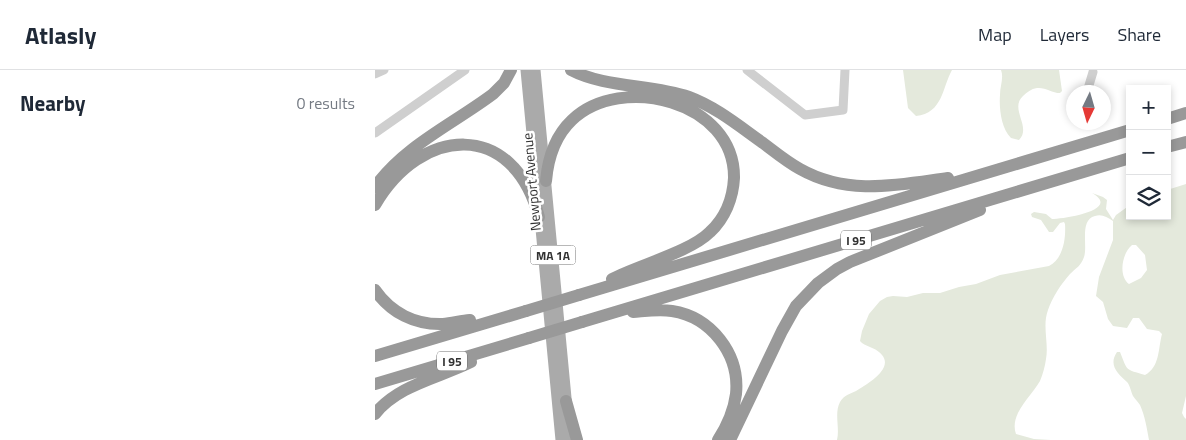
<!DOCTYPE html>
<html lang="en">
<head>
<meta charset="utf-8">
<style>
	:root { --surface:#fff; --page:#f6f6f7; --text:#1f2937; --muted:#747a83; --line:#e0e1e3 }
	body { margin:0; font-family:"Titillium Web",sans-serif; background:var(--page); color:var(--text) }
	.controls { position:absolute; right:15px; top:15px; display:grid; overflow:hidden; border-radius:0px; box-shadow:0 2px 8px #0003 }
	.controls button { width:45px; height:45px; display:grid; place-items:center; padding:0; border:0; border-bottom:1px solid var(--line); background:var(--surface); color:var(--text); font:25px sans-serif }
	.compass { position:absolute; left:691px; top:15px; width:45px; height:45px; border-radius:50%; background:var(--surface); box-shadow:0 2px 8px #0003; rotate:185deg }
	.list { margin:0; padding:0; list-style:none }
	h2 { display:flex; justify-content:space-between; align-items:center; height:65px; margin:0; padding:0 20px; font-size:21px }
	h2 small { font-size:16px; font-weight:400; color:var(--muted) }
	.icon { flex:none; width:28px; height:28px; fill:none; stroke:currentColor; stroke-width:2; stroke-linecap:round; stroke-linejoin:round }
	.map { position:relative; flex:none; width:811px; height:370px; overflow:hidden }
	header { display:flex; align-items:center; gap:30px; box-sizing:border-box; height:70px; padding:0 25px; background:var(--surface); border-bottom:1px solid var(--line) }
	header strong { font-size:24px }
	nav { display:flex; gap:28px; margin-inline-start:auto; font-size:18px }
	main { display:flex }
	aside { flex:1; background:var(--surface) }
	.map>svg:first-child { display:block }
</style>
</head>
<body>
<header>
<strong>Atlasly</strong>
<nav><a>Map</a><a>Layers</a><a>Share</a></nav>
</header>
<main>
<aside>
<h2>Nearby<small>0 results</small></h2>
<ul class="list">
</ul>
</aside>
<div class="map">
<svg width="811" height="370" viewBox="0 0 811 370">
	<rect width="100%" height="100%" fill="#fff"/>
	<!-- green -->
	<path fill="#e4e9dc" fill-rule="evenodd" d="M528,0H577C567,18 568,43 541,46L533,38Z
		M626,0H684L687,21L685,23C677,23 670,17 662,18C656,19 652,22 648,26C634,39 657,57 644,70L636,68C626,58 624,38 625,25C625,16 629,8 626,0Z
		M811,114V326L807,343L809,347L811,349V370H774C772,359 770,346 765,335C763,332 760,329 758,326C756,322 755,315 752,312C743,304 733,295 742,282H745C753,302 750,299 770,305C785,297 783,279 787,264L784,261L772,259L764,248H758L752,258L738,256L733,249L728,232L721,226L724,207L738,170V151C732,147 727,144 720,146C704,150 713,176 709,187C706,196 701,198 695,204C686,214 677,228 673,240C667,256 674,273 671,289C670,296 668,304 665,311C656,327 634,344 641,364L659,369L676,370H462C465,358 459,343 465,332C469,325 475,324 481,321C491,315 519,299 507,285C503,279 493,277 487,273L485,271L487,261L494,244L505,231L512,227L518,226L532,227L548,223H565L584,217L601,214L625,205L674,196C688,189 691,169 690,154L689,152L685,153L678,162H674L666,150L657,147L656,144L659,142L671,144L677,149C689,149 747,140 717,123L728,127L732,130L731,139L738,150L741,145L755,135V146H792V120ZM757,175H761L770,185L772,200L766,208L754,214C743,206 747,183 757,175Z"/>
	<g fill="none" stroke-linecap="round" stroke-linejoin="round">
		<!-- minor -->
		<path stroke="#cfcfcf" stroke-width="9" d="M372,0L430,45L468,40L470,0
			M0,4L9,0
			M712,22L718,2
			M0,63L90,0"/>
		<!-- major -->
		<path stroke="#aaa" stroke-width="11" d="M151,0L186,370
			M160,0L195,370"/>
		<!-- highway -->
		<path stroke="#999" stroke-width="12" d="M196,0C230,18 277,14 314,27C341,37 364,56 388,73C400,82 412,92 425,99C473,126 522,115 573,108
			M792,49L811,43
			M792,77L811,72
			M171,111C173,88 180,66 197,50C246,3 360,31 359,108C358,128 350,148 335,162C315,182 264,195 237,209
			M0,117C29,76 78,54 118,24L129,13L136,0
			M0,135C46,56 138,49 164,147
			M0,220C16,243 40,255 68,254C77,253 86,251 95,250
			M204,225L755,60
			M258,242C271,241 284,239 297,241C336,247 365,284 361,324C359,340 352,356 343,370
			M207,252L755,88
			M0,286L151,241
			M0,314L154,268
			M191,331L202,370
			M0,344C23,315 64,308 96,292
			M355,370L407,261L421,236L443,213L462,199L475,192L605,140"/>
		<!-- highway-bridge -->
		<path stroke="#999" stroke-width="12" d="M151,241L204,225
			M154,268L207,252"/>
	</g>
	<g text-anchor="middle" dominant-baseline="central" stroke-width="5" stroke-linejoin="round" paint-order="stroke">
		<!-- shield labels -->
		<g fill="#fff" stroke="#707070" stroke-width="1">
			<rect x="466" y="160.5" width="30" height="19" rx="4"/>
			<rect x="155.5" y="175.5" width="45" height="19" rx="4"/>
			<rect x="62" y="281.5" width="30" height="19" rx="4"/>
		</g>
		<g font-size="12" font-weight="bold" fill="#323232">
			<text x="481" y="170">I 95</text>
			<text x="178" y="185">MA 1A</text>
			<text x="77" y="291">I 95</text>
		</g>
		<!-- street labels -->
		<g font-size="14" fill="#323232" stroke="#fff">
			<text transform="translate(156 112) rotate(-95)">Newport Avenue</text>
		</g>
	</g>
</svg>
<div class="controls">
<button>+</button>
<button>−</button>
<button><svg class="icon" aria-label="layers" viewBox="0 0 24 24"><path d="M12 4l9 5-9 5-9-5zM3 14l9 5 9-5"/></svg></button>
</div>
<svg class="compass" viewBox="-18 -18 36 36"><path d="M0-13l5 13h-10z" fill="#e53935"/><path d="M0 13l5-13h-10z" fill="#747a83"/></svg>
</div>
</main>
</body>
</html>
